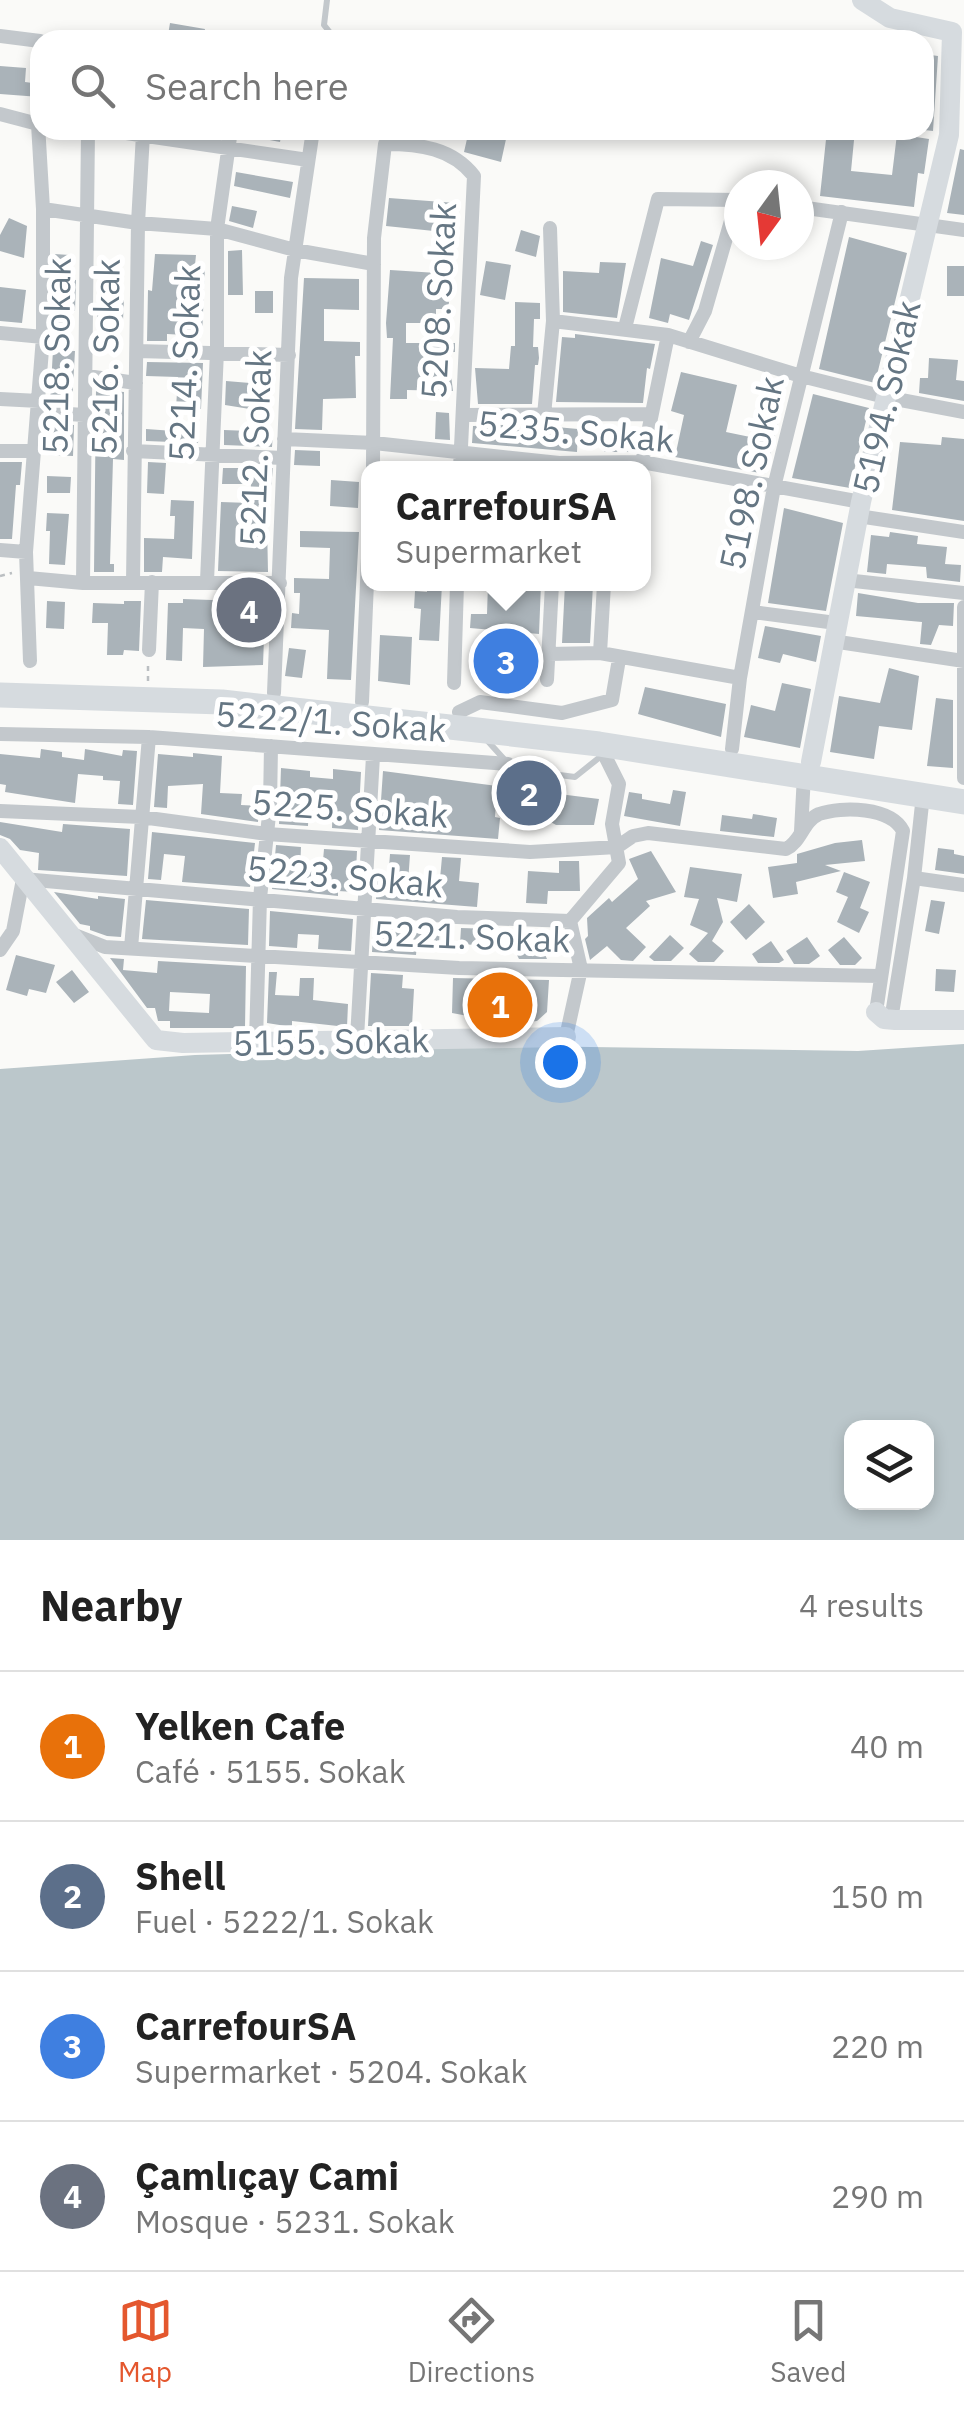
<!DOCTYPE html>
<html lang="en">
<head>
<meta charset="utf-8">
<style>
	:root { --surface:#fff; --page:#f6f6f6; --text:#222; --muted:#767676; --line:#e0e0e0; --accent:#e4572e }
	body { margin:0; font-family:"IBM Plex Sans",sans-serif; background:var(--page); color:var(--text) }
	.controls { position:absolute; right:30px; bottom:30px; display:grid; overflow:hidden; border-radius:20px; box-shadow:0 5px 15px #0003 }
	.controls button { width:90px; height:90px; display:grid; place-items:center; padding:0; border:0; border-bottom:2px solid var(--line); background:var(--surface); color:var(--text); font:50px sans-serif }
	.compass { position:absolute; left:724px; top:170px; width:90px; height:90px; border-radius:50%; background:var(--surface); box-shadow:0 5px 15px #0003; rotate:195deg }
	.you { position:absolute; left:560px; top:1062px; width:35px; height:35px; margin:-25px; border:8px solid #fff; border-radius:50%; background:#1a73e8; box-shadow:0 0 0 15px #1a73e833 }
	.badge { display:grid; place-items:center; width:65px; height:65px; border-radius:50%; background:var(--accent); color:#fff; font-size:32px; font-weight:700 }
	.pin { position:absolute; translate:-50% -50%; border:5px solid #fff; box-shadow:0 2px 10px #0006 }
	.popup { position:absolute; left:361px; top:461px; width:290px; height:130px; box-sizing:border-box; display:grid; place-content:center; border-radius:20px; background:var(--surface); filter:drop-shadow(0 2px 8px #0005); font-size:32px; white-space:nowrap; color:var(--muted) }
	.popup b { font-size:38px; color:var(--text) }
	.popup::after { content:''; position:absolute; left:50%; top:100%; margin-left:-20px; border:20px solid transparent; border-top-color:var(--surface) }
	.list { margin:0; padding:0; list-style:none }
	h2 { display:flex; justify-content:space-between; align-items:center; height:130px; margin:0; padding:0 40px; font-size:42px }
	h2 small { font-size:32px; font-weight:400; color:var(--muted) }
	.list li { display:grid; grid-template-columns:65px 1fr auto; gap:30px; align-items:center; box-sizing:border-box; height:150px; padding:0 40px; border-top:2px solid var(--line) }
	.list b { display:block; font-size:38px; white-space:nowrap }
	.list p { margin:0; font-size:32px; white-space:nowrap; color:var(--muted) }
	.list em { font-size:32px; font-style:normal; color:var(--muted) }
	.icon { flex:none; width:55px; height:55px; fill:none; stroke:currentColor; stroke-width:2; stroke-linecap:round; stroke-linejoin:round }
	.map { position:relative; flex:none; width:964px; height:1540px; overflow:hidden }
	.search { position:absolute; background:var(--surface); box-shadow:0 5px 15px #0003; left:30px; right:30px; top:30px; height:110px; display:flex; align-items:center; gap:25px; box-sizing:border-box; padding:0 35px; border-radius:30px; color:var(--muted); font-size:38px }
	.sheet { height:730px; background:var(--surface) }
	nav { display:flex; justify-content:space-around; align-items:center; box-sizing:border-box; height:140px; border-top:2px solid var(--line); background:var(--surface); font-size:28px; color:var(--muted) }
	nav a { display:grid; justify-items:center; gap:5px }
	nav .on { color:var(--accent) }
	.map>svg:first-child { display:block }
</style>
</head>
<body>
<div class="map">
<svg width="964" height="1540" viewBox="0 0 964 1540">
	<rect width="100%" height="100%" fill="#fafaf8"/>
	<!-- water -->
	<path fill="#bbc7cb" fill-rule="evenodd" d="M964,1044V1540H0V1069L195,1055L521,1046L858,1051ZM852,1428H926V1502H852Z"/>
	<!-- building -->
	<path fill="#aab3b9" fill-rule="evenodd" d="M170,23L205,29L203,40L168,35Z
		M924,54L938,56L933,131L924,130Z
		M0,66L26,68L25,82L40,84V97L0,94Z
		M243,130H282L280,142L243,135Z
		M469,130H508L501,162L464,152Z
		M827,130H855L851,171L892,175L897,134L929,139L924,174L918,173L914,207L820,196Z
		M960,149L964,150V215L947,213Z
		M236,172L293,182L290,198L234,186Z
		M389,198L456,203L453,233L386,226Z
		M232,206L257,211L253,228L229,221Z
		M9,218L27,226L24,258L0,251V235Z
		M521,230L540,236L536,257L515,251Z
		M849,237L907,253L875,383L819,369Z
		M701,241L713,245L689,320L670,314L668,323L649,318L661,258L693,266Z
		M242,250L243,295H228V251Z
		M54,254L70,255L69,279L76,280L75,311H68V328L54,327Z
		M155,254L196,255L195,265H205L202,336L167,334V341H147L148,290L152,291Z
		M486,261L511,265L505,300L480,295Z
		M600,262L626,263L617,318L563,312V271L599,273Z
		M947,266H964V296H947Z
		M390,270L453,274L448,309H436V323H406V343H455V352L428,353V366L450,367L453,391L407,390V399H390L393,338H387L386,323Z
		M304,278L359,279V310L324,309V341L360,342V356H355L356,398L323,399L322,430L295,429Z
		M0,287L26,290L22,323L0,321Z
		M255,291H273V313H255Z
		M97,297L124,298L123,320L97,318Z
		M515,302L540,303V319H534L533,347H538L539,358L538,365H535L532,404H478L475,368L509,369L511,346H515Z
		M575,334L655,344L650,369L647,368L643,403L556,402L562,337L575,338Z
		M53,350L75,351L72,404L50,402Z
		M929,358L958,360L956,380L964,381V401L919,393L920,378H928Z
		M147,362L203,363L201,409L176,408L178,377L146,376Z
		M251,365H269L268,412L225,405L226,381L250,383Z
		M681,372L737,385L726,432L755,438L766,390L785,394L765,474L675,457L684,415L671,411Z
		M96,390L124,392V460L113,459L110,564H114V572H94Z
		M813,394L869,408L850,488L792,478Z
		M436,412L449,413L450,440L435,439Z
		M48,423L74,425L73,456L47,455Z
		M174,425L199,427L198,443L146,441V429L174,431Z
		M503,425V429L534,431V425L578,429L577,452L472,443L473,426Z
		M623,429L633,430L631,452H604L605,443L622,444Z
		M224,430L273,432L272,447L224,445Z
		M942,437L964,439V521L892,510L900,442L941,445Z
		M295,450L320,451V466L294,465Z
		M0,462H22L20,485H16L12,539H0Z
		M148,462L166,463L164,494L147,493Z
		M223,468H273L267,524L268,572L218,571L221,502L250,503L251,484H222Z
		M47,476L71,477L70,493H47Z
		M331,480L359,482L358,508L330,506Z
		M171,500L194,501L192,559L163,557L162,572H144V538L174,539L175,516H170Z
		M784,508L843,523L826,611L768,603Z
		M47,513L69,514L65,565L49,564L50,531H46Z
		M300,531L359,532L351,680L327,679L329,630L291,628L292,613L299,614L300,593H294V578L329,579L330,548L300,547Z
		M890,532L918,536L917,544L947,547L945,564L961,565L960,582L927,578L926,567L887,564L886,574L867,572L871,535L889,537Z
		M427,584H442L439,641L419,640L421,609L414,608L415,591L427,592Z
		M488,584H541L539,634L470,628L471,614H487Z
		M565,584H593L590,643H562Z
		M858,593L918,603H954L953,626L939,625L931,645L920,644L922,622L856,616Z
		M240,598H261L260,638H264L263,665L203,667L204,629L183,628L182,661L166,660L168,603H183V599L240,601Z
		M47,601L65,602L64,629L46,628Z
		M124,601H141L139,651L124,650L123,655H107L108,623H92L93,603L124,604Z
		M765,626L821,636L816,662L783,654L780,663L758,658Z
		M380,635L412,637L410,685L378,681Z
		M289,648L306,650L302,678L285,676Z
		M889,668L919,676L912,730L879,726L874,759L830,752L839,696L880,703Z
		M782,683L811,689L800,748L744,737L751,705L775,711Z
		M645,687L726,704L721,737L638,714Z
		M936,698L953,700V768L927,766Z
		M41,749L62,752V757L84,760L85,749L122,756L123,750L137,751L133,805L118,804L120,781L103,780V776L78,774L75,803L5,792L6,785L0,784V754L40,758Z
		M193,753L222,756L220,793L242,794L241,805L259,806L258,822L201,814L203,784L168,786L167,808L154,807L158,754L193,757Z
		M281,768L310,771V777L333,779V769L361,772L358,830L332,828L333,800L309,799L308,826L279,824Z
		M383,771L497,786L495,817L500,818L498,839L379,830Z
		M519,787L535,789V794L538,795L536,814L516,812Z
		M673,790L686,792L680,826L624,816L629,792L642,794V799L670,804Z
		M559,794L599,799L594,825H556L549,821L552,796L558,797Z
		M753,814L777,818L774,837L720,831L722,815L752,819Z
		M0,822L62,832L63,824L130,829L127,876L38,870L39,853L20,850L10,839L0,835Z
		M152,832L255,843L250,887L182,882L185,856L164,854L161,880L148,879Z
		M862,840L865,861L825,865L841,871L796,882L798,894L773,898L768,867L797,863V854L835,843Z
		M276,845L301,847L300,871L322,872L324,849L357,851L355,892L338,891V896L272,889Z
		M938,848L954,850V854L964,856V874L935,870Z
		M651,851L676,892L646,901L650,906L626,928L646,947L633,961L621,960L607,946L590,960L585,939L588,936L587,918L609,898L612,902L638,879L629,859Z
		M390,854L410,855L408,882L428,883L429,878L440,879L442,857L461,858L459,881L479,883L477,907L376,899L377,880L388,881Z
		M559,861H579L580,891H548L547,904L526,903L528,871L559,873Z
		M690,867L742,874L737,902L717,898L723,922L712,941L724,951L714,962H698L689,954L708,933L690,925L699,899L684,897Z
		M844,872L870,882L860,908L869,912L859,933L837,922L848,897L836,892Z
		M54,892L98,899V896L125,899L121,937L107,936L90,930V926L80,924Z
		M146,900L249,909L248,945L142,939Z
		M931,900L945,902L939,934L925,931Z
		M749,904L765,922L746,940L730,922Z
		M270,911L353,919L351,951L318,949L319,935L298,934L297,948L269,946Z
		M374,920L440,926L439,943H417L416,955L372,952Z
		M461,928L493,929L492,946L460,944Z
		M535,933L547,959H519L516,953L526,949L522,939Z
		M670,935L684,948L671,961H654L649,957Z
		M807,937L820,956L809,964H794L786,951Z
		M844,937L862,958L855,965H840L828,950Z
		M771,941L784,960L779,963H758L752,954Z
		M16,955L55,965L46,993L29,989L27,996L6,990Z
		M110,958L124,959L123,970L157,973L158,961L246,966L245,1028H170V1021H158L155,1008H147ZM170,992L210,994L209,1013L169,1011Z
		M936,969L956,970L954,992L935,991Z
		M72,970L89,992L74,1003L56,982Z
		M269,972H277L275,995L299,996L300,978H314L313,1000L348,1004L347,1027L292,1021V1027L267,1023Z
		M371,973L403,975L402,988L414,989L412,1026H368Z
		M453,978L549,980L547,1012L537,1021L511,1024L452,1013Z"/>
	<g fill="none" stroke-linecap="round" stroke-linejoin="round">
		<!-- path -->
		<path stroke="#bbbfc2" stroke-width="2.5" stroke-dasharray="5 5" stroke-linecap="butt" d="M0,576L12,573
			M148,681V664"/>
		<!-- lane -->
		<path stroke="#c3c8cc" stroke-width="6" d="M327,0L324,25L336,40
			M485,738L513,769L575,777L605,753
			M513,769L509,818L542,821L547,774"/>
		<!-- street -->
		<path stroke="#c3c8cc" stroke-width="14" d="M0,36L40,41
			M0,114L38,124L43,209V337L26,552L30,661
			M106,130L308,160
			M799,207L964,230
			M43,209L138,223L217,229L295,250L374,264
			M553,321L668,335L801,376L885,397L964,412
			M625,328L658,199L739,200
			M0,333L43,337
			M689,342L705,311L737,200
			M137,351L289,355
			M87,376L136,383
			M0,399L39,401
			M38,412L84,415
			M463,415L650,414
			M544,415L553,321L550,228
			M284,439L374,443L559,463L642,462L861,502
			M0,451H33
			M133,451L283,458
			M642,462L668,335
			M373,468L374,238L385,144C420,144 452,148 474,176L460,468
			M858,516L964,532
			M0,550L26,552
			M28,578L83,583H280
			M845,580L964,593
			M207,581L217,351V229L231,130
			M133,582L138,223L143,134
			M83,583L88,130
			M964,607V778
			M753,612L836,623
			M832,641L964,661
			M149,650L152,582
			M600,653L604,584
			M548,654L600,653L740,678
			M547,680L552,584
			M454,683L457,584
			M274,693L291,278L313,130
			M362,702L368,558
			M459,712L480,702L562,713L612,700L619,659
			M0,734L149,737L508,764
			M732,749L740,678L774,487L842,212
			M0,811L141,817L267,834L530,852L617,847L633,836L648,833L786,849C801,842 803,821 819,814C842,806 891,807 903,831L876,1012
			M801,831L804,775
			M914,878L964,885
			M570,921L619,863L612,824L619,784L604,754
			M72,934L105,947L459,968L879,976
			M131,948L149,737
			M0,950L13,931L23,879L457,917L570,921
			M895,1020L892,1014L914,878L923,795
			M566,1037L581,969L570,921
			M357,1038L373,756
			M256,1041L260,898L270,806L271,746"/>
		<!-- secondary -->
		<path stroke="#d6dbdf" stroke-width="20" d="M811,762L861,502L949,135L952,32L890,18L862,0
			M0,848L156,1040L183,1043L566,1037
			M876,1012L884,1019L895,1020H964"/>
		<!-- highway -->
		<path stroke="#d6dbdf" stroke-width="25" d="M0,695L222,702L477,730L599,744L964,802"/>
	</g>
	<g text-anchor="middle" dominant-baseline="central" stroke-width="10" stroke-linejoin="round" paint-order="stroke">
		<!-- street labels -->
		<g font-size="35" fill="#657683" stroke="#fff">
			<text transform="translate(438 301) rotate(-87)">5208. Sokak</text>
			<text transform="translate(56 356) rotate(-89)">5218. Sokak</text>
			<text transform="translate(105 357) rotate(-89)">5216. Sokak</text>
			<text transform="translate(184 363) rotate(-88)">5214. Sokak</text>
			<text transform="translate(886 397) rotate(-77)">5194. Sokak</text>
			<text transform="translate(576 431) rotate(5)">5235. Sokak</text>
			<text transform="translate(255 448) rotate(-88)">5212. Sokak</text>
			<text transform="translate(751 473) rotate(-78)">5198. Sokak</text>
			<text transform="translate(331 721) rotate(4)">5222/1. Sokak</text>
			<text transform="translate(350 808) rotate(4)">5225. Sokak</text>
			<text transform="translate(345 876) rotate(5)">5223. Sokak</text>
			<text transform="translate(472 936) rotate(2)">5221. Sokak</text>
			<text transform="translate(331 1041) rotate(-1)">5155. Sokak</text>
		</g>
	</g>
</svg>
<div class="controls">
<button><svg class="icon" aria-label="layers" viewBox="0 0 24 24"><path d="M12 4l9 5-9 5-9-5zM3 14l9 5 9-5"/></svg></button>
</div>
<svg class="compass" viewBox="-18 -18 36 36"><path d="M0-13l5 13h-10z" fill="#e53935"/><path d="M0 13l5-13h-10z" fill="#767676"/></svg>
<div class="you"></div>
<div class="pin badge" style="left:500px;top:1005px;background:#e8710a">1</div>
<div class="pin badge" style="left:529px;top:793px;background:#5c6f8a">2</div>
<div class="pin badge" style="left:506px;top:661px;background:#3f7fe0">3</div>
<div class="popup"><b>CarrefourSA</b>Supermarket</div>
<div class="pin badge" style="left:249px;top:610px;background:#6b7280">4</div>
<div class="search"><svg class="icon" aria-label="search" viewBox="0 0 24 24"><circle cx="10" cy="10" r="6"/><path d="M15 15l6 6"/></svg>Search here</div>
</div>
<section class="sheet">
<h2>Nearby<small>4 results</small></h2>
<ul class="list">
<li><span class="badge" style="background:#e8710a">1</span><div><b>Yelken Cafe</b><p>Café · 5155. Sokak</p></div><em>40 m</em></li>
<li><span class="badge" style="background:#5c6f8a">2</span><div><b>Shell</b><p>Fuel · 5222/1. Sokak</p></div><em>150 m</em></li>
<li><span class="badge" style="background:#3f7fe0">3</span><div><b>CarrefourSA</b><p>Supermarket · 5204. Sokak</p></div><em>220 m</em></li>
<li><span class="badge" style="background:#6b7280">4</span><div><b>Çamlıçay Cami</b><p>Mosque · 5231. Sokak</p></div><em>290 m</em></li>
</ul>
</section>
<nav>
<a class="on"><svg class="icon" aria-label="map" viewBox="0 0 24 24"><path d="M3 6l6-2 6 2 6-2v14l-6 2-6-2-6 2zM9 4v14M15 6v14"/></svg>Map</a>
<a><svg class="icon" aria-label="directions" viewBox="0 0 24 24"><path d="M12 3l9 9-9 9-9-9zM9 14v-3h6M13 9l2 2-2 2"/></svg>Directions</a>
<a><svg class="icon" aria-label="saved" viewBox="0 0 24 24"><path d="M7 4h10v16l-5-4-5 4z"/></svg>Saved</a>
</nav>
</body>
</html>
